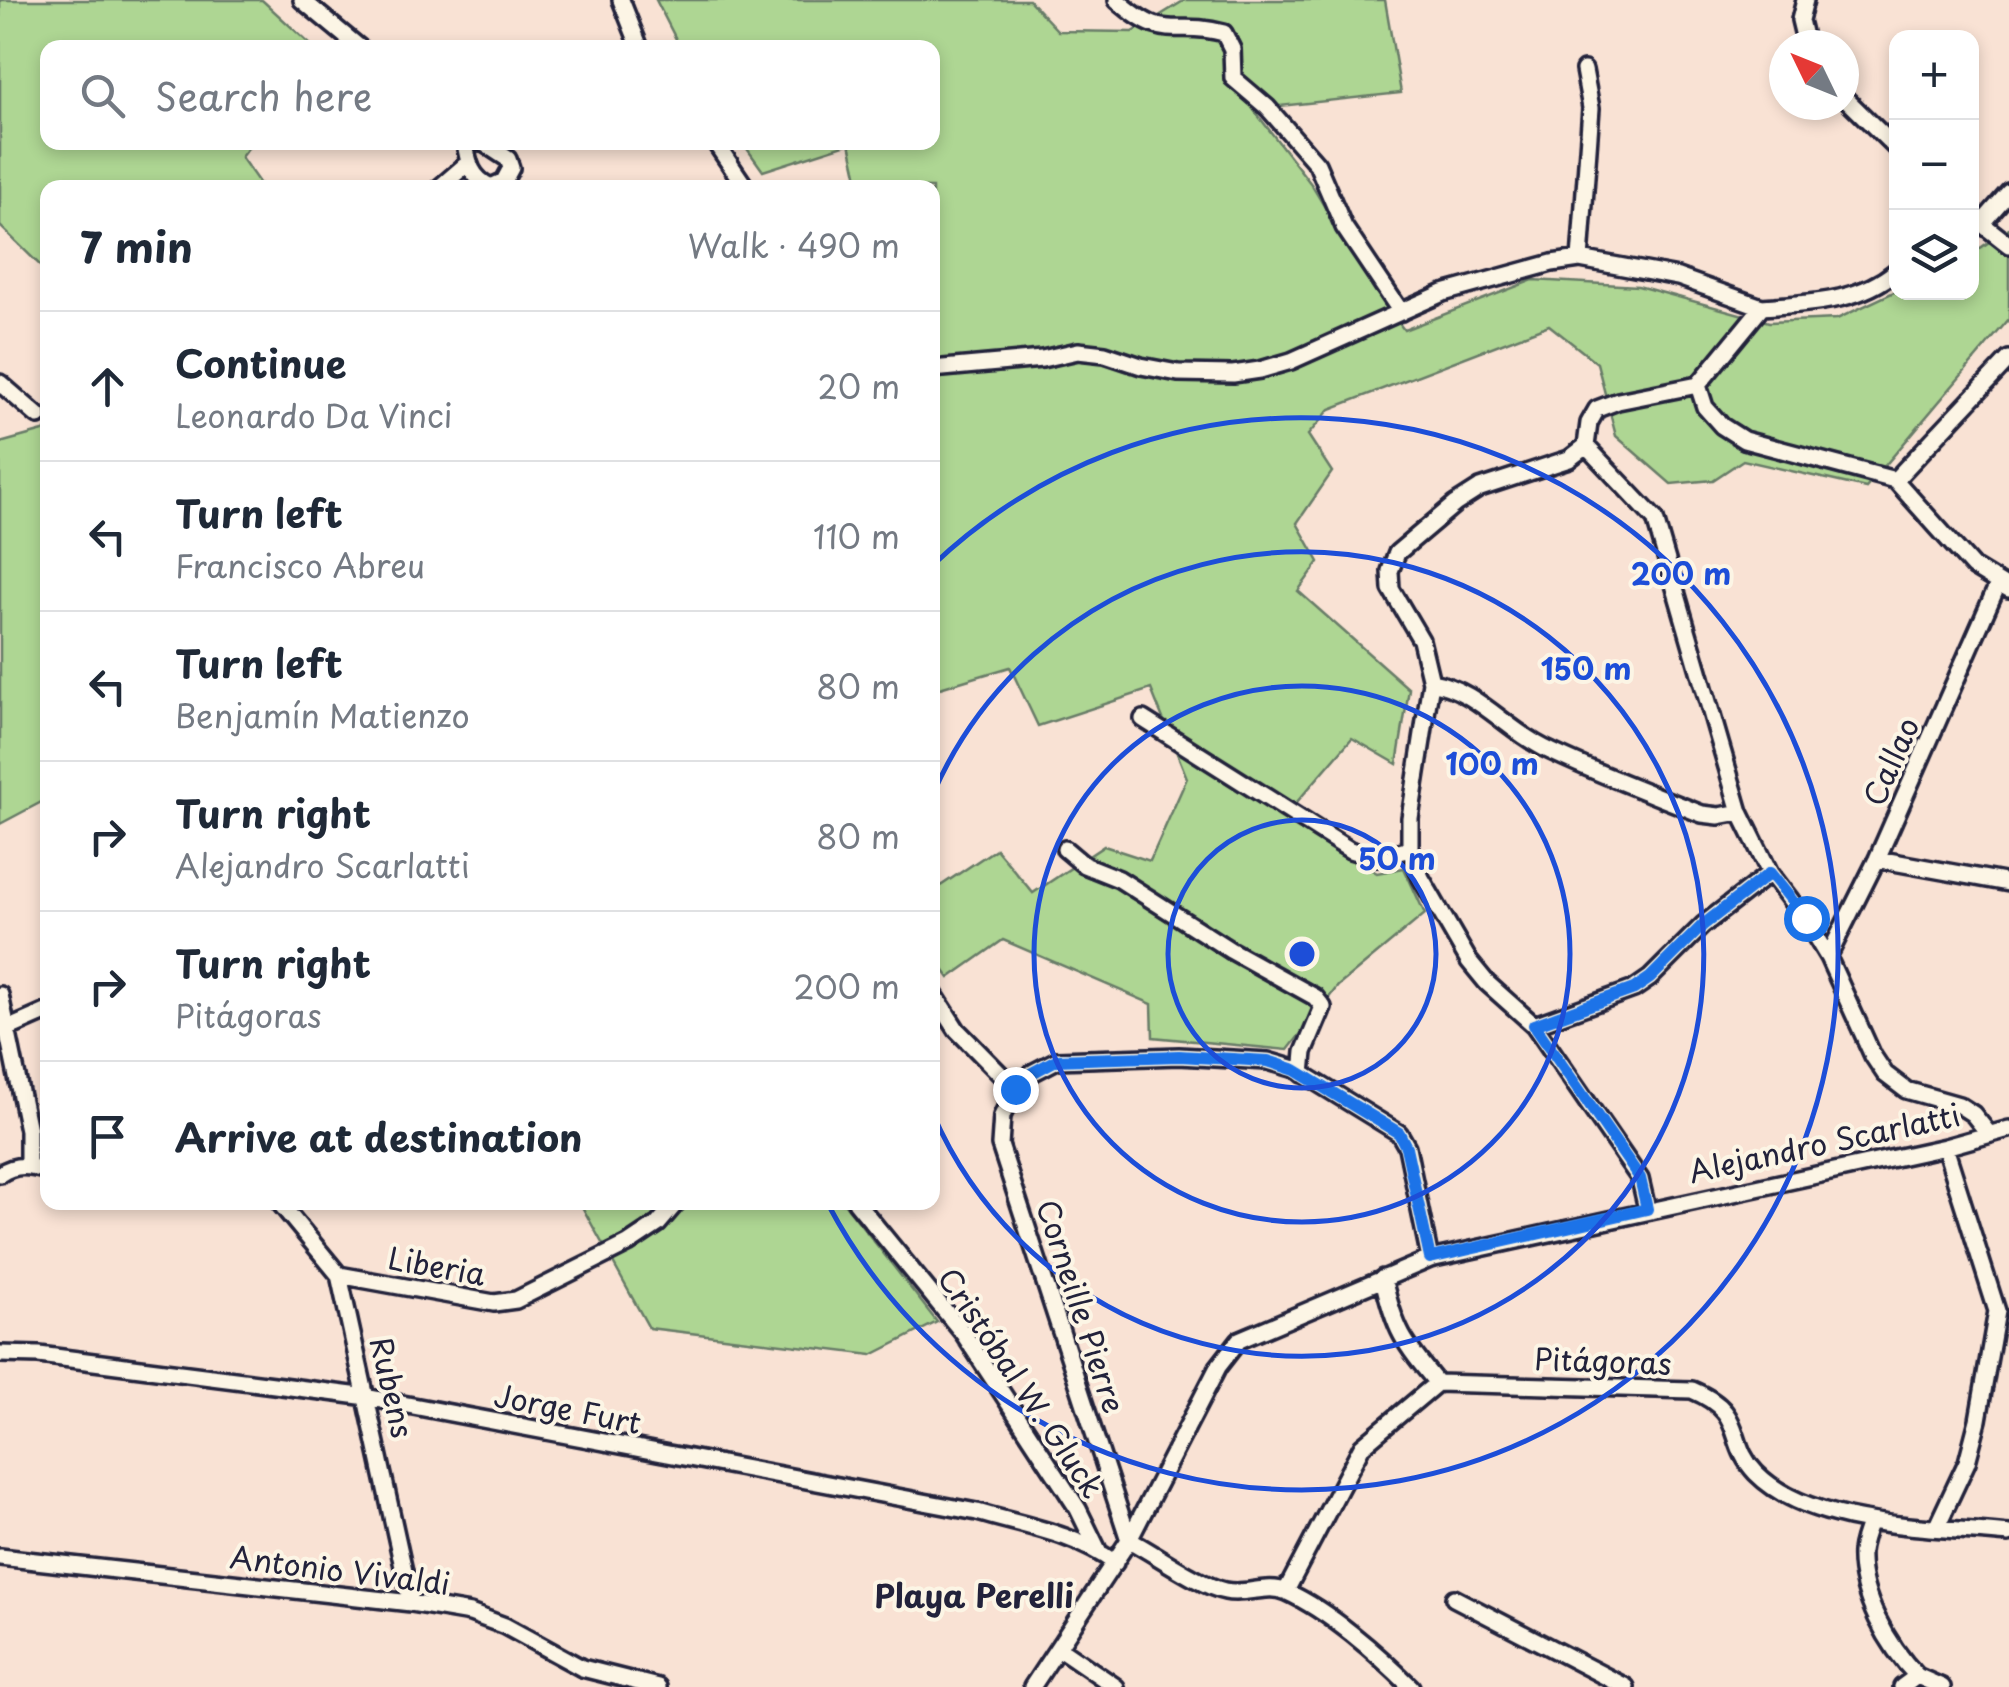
<!DOCTYPE html>
<html lang="en">
<head>
<meta charset="utf-8">
<style>
	:root { --surface:#fff; --page:#f2f2f3; --text:#1f2937; --muted:#747a83; --line:#e0e1e3 }
	body { margin:0; font-family:"Playpen Sans",sans-serif; background:var(--page); color:var(--text) }
	.controls { position:absolute; right:30px; top:30px; display:grid; overflow:hidden; border-radius:20px; box-shadow:0 5px 15px #0003 }
	.controls button { width:90px; height:90px; display:grid; place-items:center; padding:0; border:0; border-bottom:2px solid var(--line); background:var(--surface); color:var(--text); font:50px sans-serif }
	.compass { position:absolute; left:1769px; top:30px; width:90px; height:90px; border-radius:50%; background:var(--surface); box-shadow:0 5px 15px #0003; rotate:313deg }
	.stop { position:absolute; width:30px; height:30px; margin:-22px; border:8px solid #1a73e8; border-radius:50%; background:#fff }
	.stop.end { background:#1a73e8; border-color:#fff; box-shadow:0 2px 10px #0008 }
	.list { margin:0; padding:0; list-style:none }
	h2 { display:flex; justify-content:space-between; align-items:center; height:130px; margin:0; padding:0 40px; font-size:42px }
	h2 small { font-size:32px; font-weight:400; color:var(--muted) }
	.list li { display:grid; grid-template-columns:65px 1fr auto; gap:30px; align-items:center; box-sizing:border-box; height:150px; padding:0 40px; border-top:2px solid var(--line) }
	.list b { display:block; font-size:38px; white-space:nowrap }
	.list p { margin:0; font-size:32px; white-space:nowrap; color:var(--muted) }
	.list em { font-size:32px; font-style:normal; color:var(--muted) }
	.icon { flex:none; width:55px; height:55px; fill:none; stroke:currentColor; stroke-width:2; stroke-linecap:round; stroke-linejoin:round }
	.map { position:relative; flex:none; width:2009px; height:1687px; overflow:hidden }
	.search { position:absolute; background:var(--surface); box-shadow:0 5px 15px #0003; left:40px; top:40px; width:900px; height:110px; display:flex; align-items:center; gap:25px; box-sizing:border-box; padding:0 35px; border-radius:20px; color:var(--muted); font-size:38px }
	.panel { position:absolute; background:var(--surface); box-shadow:0 5px 15px #0003; left:40px; top:180px; width:900px; height:1030px; border-radius:20px }
	.map>svg:first-child { display:block }
</style>
</head>
<body>
<div class="map">
<svg width="2009" height="1687" viewBox="0 0 2009 1687">
	<rect width="100%" height="100%" fill="#f9e2d4"/>
	<filter id="ink" filterUnits="userSpaceOnUse"><feTurbulence type="fractalNoise" baseFrequency=".01" numOctaves="2"/><feDisplacementMap in="SourceGraphic" scale="20" xChannelSelector="R" yChannelSelector="G"/><feConvolveMatrix kernelMatrix="1 2 1 2 8 2 1 2 1" color-interpolation-filters="sRGB"/></filter>
	<g filter="url(#ink)">
		<!-- green -->
		<path fill="#aed693" stroke="#687c67" stroke-width="2.5" d="M0,0H262L313,47L48,48V142L252,143L241,157L262,187L48,188L47,272L0,226Z
			M656,0H1029L1058,31L1133,32L1185,0H1385L1401,93L1253,109L1311,184L1375,291L1404,330L1533,280L1638,286L1769,322L1837,319L1896,291L1972,292V254L2009,228V319L1866,488L1743,460L1713,480L1671,484L1616,436L1597,363L1549,325L1330,409L1308,435L1332,472L1297,523L1319,562L1298,591L1409,689L1397,764L1352,738L1284,817L1377,873L1404,868L1425,914L1338,986L1288,1050L1153,1037L1152,1004L1003,940L949,978L933,955V891L996,849L1033,893L1104,846L1150,861L1187,778L1151,689L1038,726L1010,667L933,690L932,188L860,187L850,143L763,171L743,143L932,142V48L680,47Z
			M47,430V799L0,824V443Z
			M580,1203H844L937,1322L872,1355L649,1328Z"/>
		<g fill="none" stroke-linecap="round" stroke-linejoin="round">
			<defs>
				<path id="street" d="M302,0L360,48
					M621,0L640,48
					M1117,0C1167,45 1173,19 1224,33L1232,49L1233,78L1267,107L1317,164L1344,227L1401,312
					M1805,0L1800,20L1806,45
					M1844,97L1896,148
					M465,142C468,163 471,178 491,187L504,181L511,168L508,159L482,142
					M715,142L746,188
					M439,188L468,163
					M1972,216L2009,245
					M1982,223L2009,192
					M1580,259L1591,108L1584,70
					M932,369L1042,359L1078,351L1105,354L1141,366L1178,373L1233,374L1260,370L1291,361L1443,293L1552,263L1580,259L1678,277L1762,307
					M0,383L38,416
					M1698,385L1705,407L1722,426L1744,440L1895,480L1973,567L2009,589
					M1586,446L1569,459L1480,488L1455,504L1397,553L1390,571L1391,589L1421,640L1431,682L1410,818V849L1421,878L1469,961L1487,983L1534,1025L1640,1179L1647,1209
					M1586,446L1655,519L1740,812L1770,873L1805,919L1828,957L1873,1056L1885,1074L1906,1090L1959,1105L1973,1114L1989,1134
					M1586,446L1589,423L1597,409L1618,401L1698,385L1762,307C1809,303 1858,303 1896,271
					M1895,480L2009,359
					M1431,682C1477,690 1504,728 1544,748C1595,773 1650,793 1702,814L1719,816L1740,812
					M1143,719L1350,850L1376,858L1410,849
					M1065,849L1084,865L1119,879L1230,950L1315,997L1323,1007L1304,1052L1302,1074
					M1877,859L2009,883
					M1828,957L1877,859L1998,584
					M932,991L957,1030L1015,1089
					M0,995L28,1130V1165
					M1534,1025L1634,989L1650,978L1703,925L1770,873
					M7,1029L48,1011
					M0,1174C16,1163 30,1166 48,1171
					M279,1202L339,1275L411,1603
					M856,1202L963,1333L1078,1509L1098,1550
					M339,1275L494,1303L516,1300L628,1244L658,1224L677,1202
					M1383,1278C1395,1331 1403,1342 1437,1383L1692,1390C1748,1413 1725,1441 1756,1473C1812,1530 1934,1526 2009,1534
					M0,1354L39,1355L360,1396L977,1512C1024,1526 1075,1533 1115,1563
					M1870,1521C1866,1531 1862,1541 1861,1552C1859,1595 1888,1646 1917,1676
					M1937,1526L1967,1462L1978,1420L1997,1311L1945,1147
					M0,1557L411,1603L470,1613L505,1626L582,1668L658,1687
					M1286,1591L1362,1446L1437,1383
					M1454,1598L1626,1687
					M1059,1648L1116,1687
					M1032,1687L1129,1540L1218,1367L1239,1340L1430,1259L1945,1147L2009,1129
					M1411,1687C1378,1654 1329,1611 1287,1592C1267,1583 1246,1596 1225,1591C1200,1586 1154,1553 1129,1540L1000,1145L1002,1116L1015,1089L1032,1073L1057,1060L1179,1056L1268,1061L1295,1069L1399,1133L1407,1147L1430,1259
					M1902,1687L1917,1676L1942,1687"/>
			</defs>
			<!-- street casing -->
			<use href="#street" stroke="#22223b" stroke-width="22"/>
			<!-- street -->
			<use href="#street" stroke="#fcf5e5" stroke-width="15"/>
		</g>
	</g>
	<g fill="none" stroke-linecap="round" stroke-linejoin="round" filter="url(#ink)">
		<!-- route -->
		<path stroke="#1a73e8" stroke-width="12" d="M1015,1089L1032,1073L1056,1060L1179,1056L1268,1061L1295,1070L1399,1133L1406,1147L1430,1258L1647,1209L1640,1178L1534,1025L1634,989L1650,978L1703,925L1770,873L1806,918"/>
	</g>
	<!-- distance rings -->
	<g fill="none" stroke="#1d4ed8" stroke-width="5">
		<circle cx="1302" cy="954" r="134"/>
		<circle cx="1302" cy="954" r="268"/>
		<path d="M933 794A402 402 0 1 1 933 1114"/>
		<path d="M933 565A536 536 0 1 1 829 1206"/>
	</g>
	<g text-anchor="middle" dominant-baseline="central" stroke-width="8" stroke-linejoin="round" paint-order="stroke">
		<!-- street labels -->
		<g font-size="30" fill="#22223b" stroke="#fcf5e5">
			<text transform="translate(1890 761) rotate(-66)">Callao</text>
			<text transform="translate(1824 1142) rotate(-12)">Alejandro Scarlatti</text>
			<text transform="translate(437 1265) rotate(10)">Liberia</text>
			<text transform="translate(1082 1306) rotate(72)">Corneille Pierre</text>
			<text transform="translate(1603 1360) rotate(2)">Pitágoras</text>
			<text transform="translate(1022 1382) rotate(56)">Cristóbal W. Gluck</text>
			<text transform="translate(393 1387) rotate(77)">Rubens</text>
			<text transform="translate(568 1408) rotate(11)">Jorge Furt</text>
			<text transform="translate(340 1569) rotate(7)">Antonio Vivaldi</text>
		</g>
		<!-- neighbourhood labels -->
		<g font-size="32" font-weight="bold" fill="#22223b" stroke="#fcf5e5">
			<text x="974" y="1595">Playa Perelli</text>
		</g>
	</g>
	<circle cx="1302" cy="954" r="15" fill="#1d4ed8" stroke="#fcf5e5" stroke-width="5"/>
	<g font-size="30" text-anchor="middle" font-weight="bold" fill="#1d4ed8" stroke="#fcf5e5" stroke-width="8" stroke-linejoin="round" paint-order="stroke">
		<text x="1681" y="585">200 m</text>
		<text x="1586" y="680">150 m</text>
		<text x="1492" y="775">100 m</text>
		<text x="1397" y="870">50 m</text>
	</g>
</svg>
<div class="controls">
<button>+</button>
<button>−</button>
<button><svg class="icon" aria-label="layers" viewBox="0 0 24 24"><path d="M12 4l9 5-9 5-9-5zM3 14l9 5 9-5"/></svg></button>
</div>
<svg class="compass" viewBox="-18 -18 36 36"><path d="M0-13l5 13h-10z" fill="#e53935"/><path d="M0 13l5-13h-10z" fill="#747a83"/></svg>
<div class="stop" style="left:1806px;top:918px"></div>
<div class="stop end" style="left:1015px;top:1089px"></div>
<div class="search"><svg class="icon" aria-label="search" viewBox="0 0 24 24"><circle cx="10" cy="10" r="6"/><path d="M15 15l6 6"/></svg>Search here</div>
<section class="panel">
<h2>7 min<small>Walk · 490 m</small></h2>
<ul class="list">
<li><svg class="icon" aria-label="ahead" viewBox="0 0 24 24"><path d="M12 20V5M6 11l6-6 6 6"/></svg><div><b>Continue</b><p>Leonardo Da Vinci</p></div><em>20 m</em></li>
<li><svg class="icon" aria-label="left" viewBox="0 0 24 24"><path d="M17 20v-9H6M10 6l-5 5 5 5"/></svg><div><b>Turn left</b><p>Francisco Abreu</p></div><em>110 m</em></li>
<li><svg class="icon" aria-label="left" viewBox="0 0 24 24"><path d="M17 20v-9H6M10 6l-5 5 5 5"/></svg><div><b>Turn left</b><p>Benjamín Matienzo</p></div><em>80 m</em></li>
<li><svg class="icon" aria-label="right" viewBox="0 0 24 24"><path d="M7 20v-9h11M14 6l5 5-5 5"/></svg><div><b>Turn right</b><p>Alejandro Scarlatti</p></div><em>80 m</em></li>
<li><svg class="icon" aria-label="right" viewBox="0 0 24 24"><path d="M7 20v-9h11M14 6l5 5-5 5"/></svg><div><b>Turn right</b><p>Pitágoras</p></div><em>200 m</em></li>
<li><svg class="icon" aria-label="arrive" viewBox="0 0 24 24"><path d="M6 21V4h12l-3 4 3 4H6"/></svg><div><b>Arrive at destination</b></div></li>
</ul>
</section>
</div>
</body>
</html>
